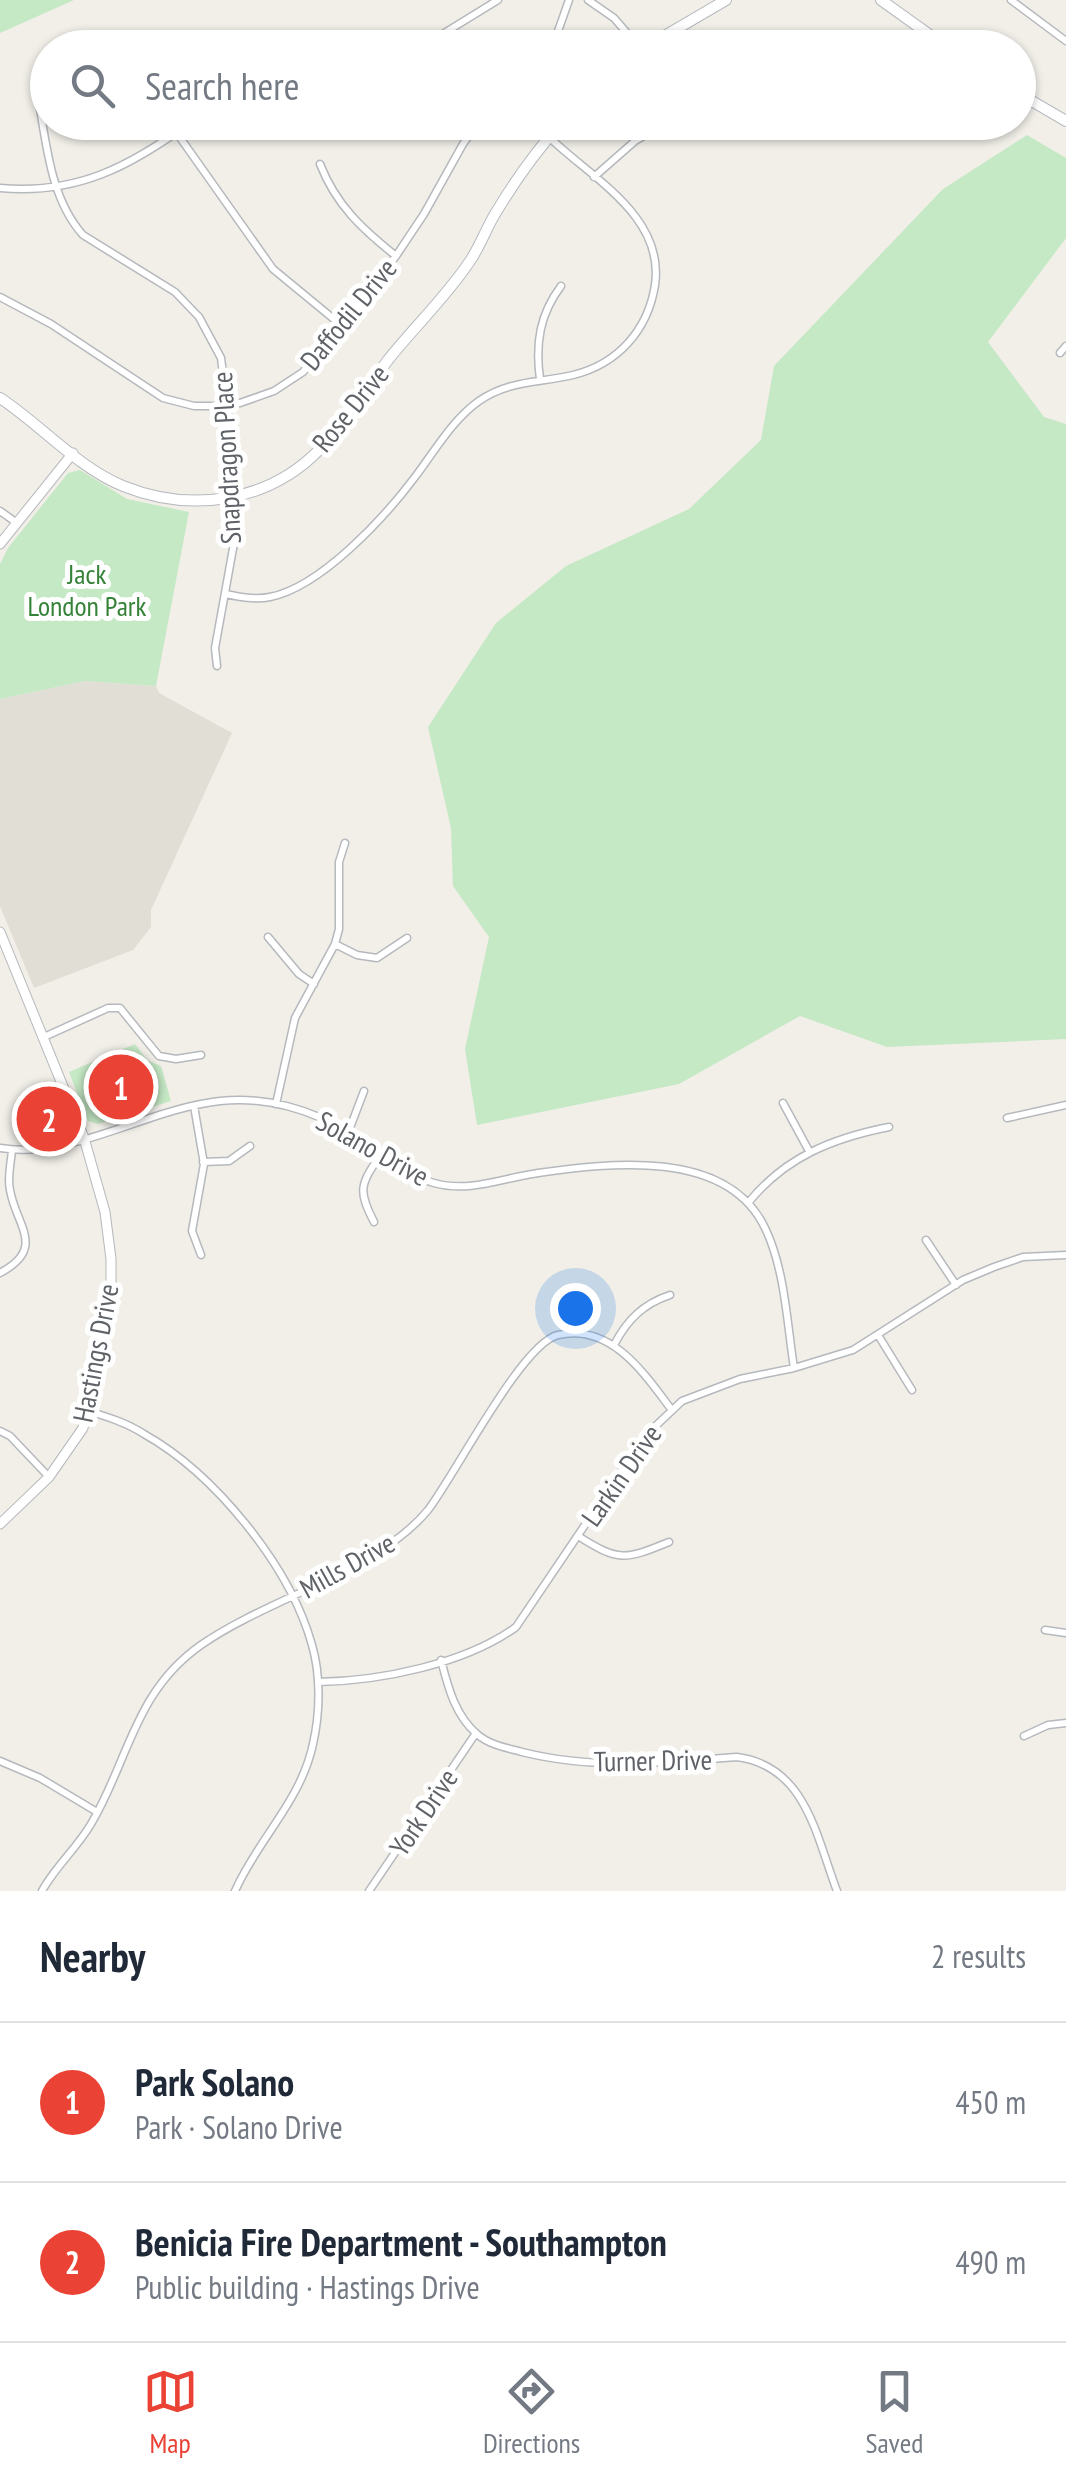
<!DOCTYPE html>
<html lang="en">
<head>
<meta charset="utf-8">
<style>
	:root { --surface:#fff; --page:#f2f2f3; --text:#1f2937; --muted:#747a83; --line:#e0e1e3; --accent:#ea4335 }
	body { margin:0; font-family:"PT Sans Narrow",sans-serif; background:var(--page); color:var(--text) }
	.you { position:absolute; left:575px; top:1308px; width:35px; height:35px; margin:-25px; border:8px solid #fff; border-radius:50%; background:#1a73e8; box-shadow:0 0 0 15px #1a73e833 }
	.badge { display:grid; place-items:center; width:65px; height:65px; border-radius:50%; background:var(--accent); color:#fff; font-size:32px; font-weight:700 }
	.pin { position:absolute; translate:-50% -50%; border:5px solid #fff; box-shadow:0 2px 10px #0006 }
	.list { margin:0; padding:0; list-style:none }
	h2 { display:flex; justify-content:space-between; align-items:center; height:130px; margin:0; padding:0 40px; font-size:42px }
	h2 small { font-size:32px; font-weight:400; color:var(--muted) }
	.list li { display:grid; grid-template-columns:65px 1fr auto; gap:30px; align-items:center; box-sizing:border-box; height:160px; padding:0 40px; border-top:2px solid var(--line) }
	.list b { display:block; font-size:38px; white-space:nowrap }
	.list p { margin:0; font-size:32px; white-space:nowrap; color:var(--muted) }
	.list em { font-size:32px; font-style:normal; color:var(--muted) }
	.icon { flex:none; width:55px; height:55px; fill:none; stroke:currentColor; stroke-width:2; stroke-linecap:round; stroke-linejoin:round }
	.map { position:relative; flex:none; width:1066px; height:1891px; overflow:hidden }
	.search { position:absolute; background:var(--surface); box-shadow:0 2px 8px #0004; left:30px; right:30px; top:30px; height:110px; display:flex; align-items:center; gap:25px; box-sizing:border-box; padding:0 35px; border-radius:55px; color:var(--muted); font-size:38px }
	.sheet { height:450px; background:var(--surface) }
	nav { display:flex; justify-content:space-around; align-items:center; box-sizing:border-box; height:140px; border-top:2px solid var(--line); background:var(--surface); font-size:28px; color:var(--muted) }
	nav a { display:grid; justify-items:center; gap:5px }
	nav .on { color:var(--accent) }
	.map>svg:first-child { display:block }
</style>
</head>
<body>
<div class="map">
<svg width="1066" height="1891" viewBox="0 0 1066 1891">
	<rect width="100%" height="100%" fill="#f1efe8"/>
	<!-- education -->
	<path fill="#e1ded6" d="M85,681L156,686L159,693L232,733L151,910V927L133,950L34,988L0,906V699Z"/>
	<!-- green -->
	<path fill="#c5e8c5" d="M0,0H74L0,33Z
		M1027,135L1066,158V238L988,342L1044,417L1066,424V1039L887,1047L800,1016L679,1084L477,1125L465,1049L489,937L453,886L451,828L428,727L496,623L566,566L689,509L761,440L774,366L943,189Z
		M80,470L127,499L189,512L156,686L85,681L0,699V564L8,548L68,473Z
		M135,1044L147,1060L161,1066L171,1101L98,1124L88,1121L69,1072Z"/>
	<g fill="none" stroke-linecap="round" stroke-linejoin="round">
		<defs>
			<path id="minor" d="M588,0L614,18L640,48
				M1011,0L1066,41
				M141,46V48
				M420,48L498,0
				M548,48L557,34L569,0
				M36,86C46,136 48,196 83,235L175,292L199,317L221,358L230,429L234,543L215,648L217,666
				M169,122L273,269L341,325
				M320,164C336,205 362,229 396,256
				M594,177L635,141L668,122
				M0,188C77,195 131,166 191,122
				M0,297L51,324L163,398L194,406H215L240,403L274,391L303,372L396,256L424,214L463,144L479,122
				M1060,353L1066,346
				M540,379C535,343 540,314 561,286
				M0,511L17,523
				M225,594C240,597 255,600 270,597C321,587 385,517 415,477C434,452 453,419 479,401C509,380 540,383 573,375C618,364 648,330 655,285C665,216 591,178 549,137
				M268,937L299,974L314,984
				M335,944L357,955L377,958L407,938
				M44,1037L108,1008H120L159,1056L176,1059L201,1055
				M783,1103L809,1151
				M276,1104L295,1018L335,944L339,929V862L345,843
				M194,1106L204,1164L192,1231L201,1255
				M1007,1118L1066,1105
				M348,1133L364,1091
				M0,1148C72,1160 146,1109 220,1101C264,1096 313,1109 350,1134C377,1153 401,1174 434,1183C471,1193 502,1178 538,1173C609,1163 727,1148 765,1228C785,1269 787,1324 794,1368
				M203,1162L229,1161L250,1146
				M748,1203C785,1157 833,1138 889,1127
				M374,1222C358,1191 360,1185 379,1157
				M926,1240L956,1285
				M0,1273C47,1248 16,1226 10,1190C7,1178 11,1163 12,1150
				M878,1335L912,1390
				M614,1345C627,1320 643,1304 670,1295
				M88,1411C108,1417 127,1423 144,1434C215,1474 290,1566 312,1645C321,1676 320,1713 313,1744C301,1801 258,1839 235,1891
				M0,1431L10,1436L49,1477
				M578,1536C619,1562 625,1560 669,1542
				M1045,1630L1066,1633
				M441,1660C448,1687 455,1716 478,1735C490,1745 507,1748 522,1752C594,1770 664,1763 737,1757C806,1766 816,1836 837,1891
				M318,1682C380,1681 465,1664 516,1627L645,1436L682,1401L740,1379L794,1368L853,1350L963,1280L994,1267L1023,1257L1066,1255
				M1024,1736L1048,1725L1066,1723
				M0,1761L40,1778L97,1812
				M42,1891C55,1867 77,1848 91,1824C129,1760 134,1692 201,1645C268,1598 377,1572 428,1510C455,1475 522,1343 558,1335C611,1323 644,1373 671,1409
				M369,1891L476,1733"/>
			<path id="tertiary" d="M0,544L73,453
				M0,932L84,1138L105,1212L111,1259V1291L83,1428L49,1477L0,1524"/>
			<path id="secondary" d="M881,0L948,48
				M644,48L726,0
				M1018,93L1066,121
				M0,398C41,425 77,467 123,486C190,513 267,503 319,450C345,423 366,390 388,360C415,326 446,297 470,261C480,246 486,229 495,214C514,182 537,150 562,122"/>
		</defs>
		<!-- minor casing -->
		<use href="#minor" stroke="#b5b8bc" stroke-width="9"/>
		<!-- tertiary casing -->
		<use href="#tertiary" stroke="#b5b8bc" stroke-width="11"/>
		<!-- secondary casing -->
		<use href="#secondary" stroke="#b6babf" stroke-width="12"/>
		<!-- minor -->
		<use href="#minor" stroke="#fff" stroke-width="6"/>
		<!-- tertiary -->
		<use href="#tertiary" stroke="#fff" stroke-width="9"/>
		<!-- secondary -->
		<use href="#secondary" stroke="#fff" stroke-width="10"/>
	</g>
	<g text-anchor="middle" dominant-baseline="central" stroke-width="10" stroke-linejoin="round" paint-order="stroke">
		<!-- street labels -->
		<g font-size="28" fill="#5f6368" stroke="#fff">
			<text transform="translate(348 314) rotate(-51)">Daffodil Drive</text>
			<text transform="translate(350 408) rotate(-51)">Rose Drive</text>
			<text transform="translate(226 458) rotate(-93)">Snapdragon Place</text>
			<text transform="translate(373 1148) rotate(29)">Solano Drive</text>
			<text transform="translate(95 1353) rotate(-79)">Hastings Drive</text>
			<text transform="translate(621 1475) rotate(-55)">Larkin Drive</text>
			<text transform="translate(347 1565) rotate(-29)">Mills Drive</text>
			<text transform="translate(653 1760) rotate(-1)">Turner Drive</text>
			<text transform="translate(423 1812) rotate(-56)">York Drive</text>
		</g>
		<!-- park labels -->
		<g font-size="28" fill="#348238" stroke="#fff">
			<text x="87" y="573">Jack<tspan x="87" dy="32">London Park</tspan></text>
		</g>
	</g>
</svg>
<div class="you"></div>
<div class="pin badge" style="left:121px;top:1087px">1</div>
<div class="pin badge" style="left:49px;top:1119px">2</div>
<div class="search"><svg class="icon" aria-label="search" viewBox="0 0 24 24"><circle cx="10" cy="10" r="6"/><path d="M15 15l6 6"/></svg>Search here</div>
</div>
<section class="sheet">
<h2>Nearby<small>2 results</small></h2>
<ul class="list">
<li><span class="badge">1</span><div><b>Park Solano</b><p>Park · Solano Drive</p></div><em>450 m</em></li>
<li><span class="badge">2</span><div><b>Benicia Fire Department - Southampton</b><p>Public building · Hastings Drive</p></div><em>490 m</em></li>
</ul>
</section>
<nav>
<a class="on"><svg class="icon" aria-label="map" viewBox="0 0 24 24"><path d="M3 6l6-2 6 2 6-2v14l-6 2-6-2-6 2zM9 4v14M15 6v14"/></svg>Map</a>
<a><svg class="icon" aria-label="directions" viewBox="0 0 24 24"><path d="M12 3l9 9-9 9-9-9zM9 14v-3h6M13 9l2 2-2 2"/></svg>Directions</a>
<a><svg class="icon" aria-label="saved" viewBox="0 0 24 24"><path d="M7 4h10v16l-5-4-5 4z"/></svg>Saved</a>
</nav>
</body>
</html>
